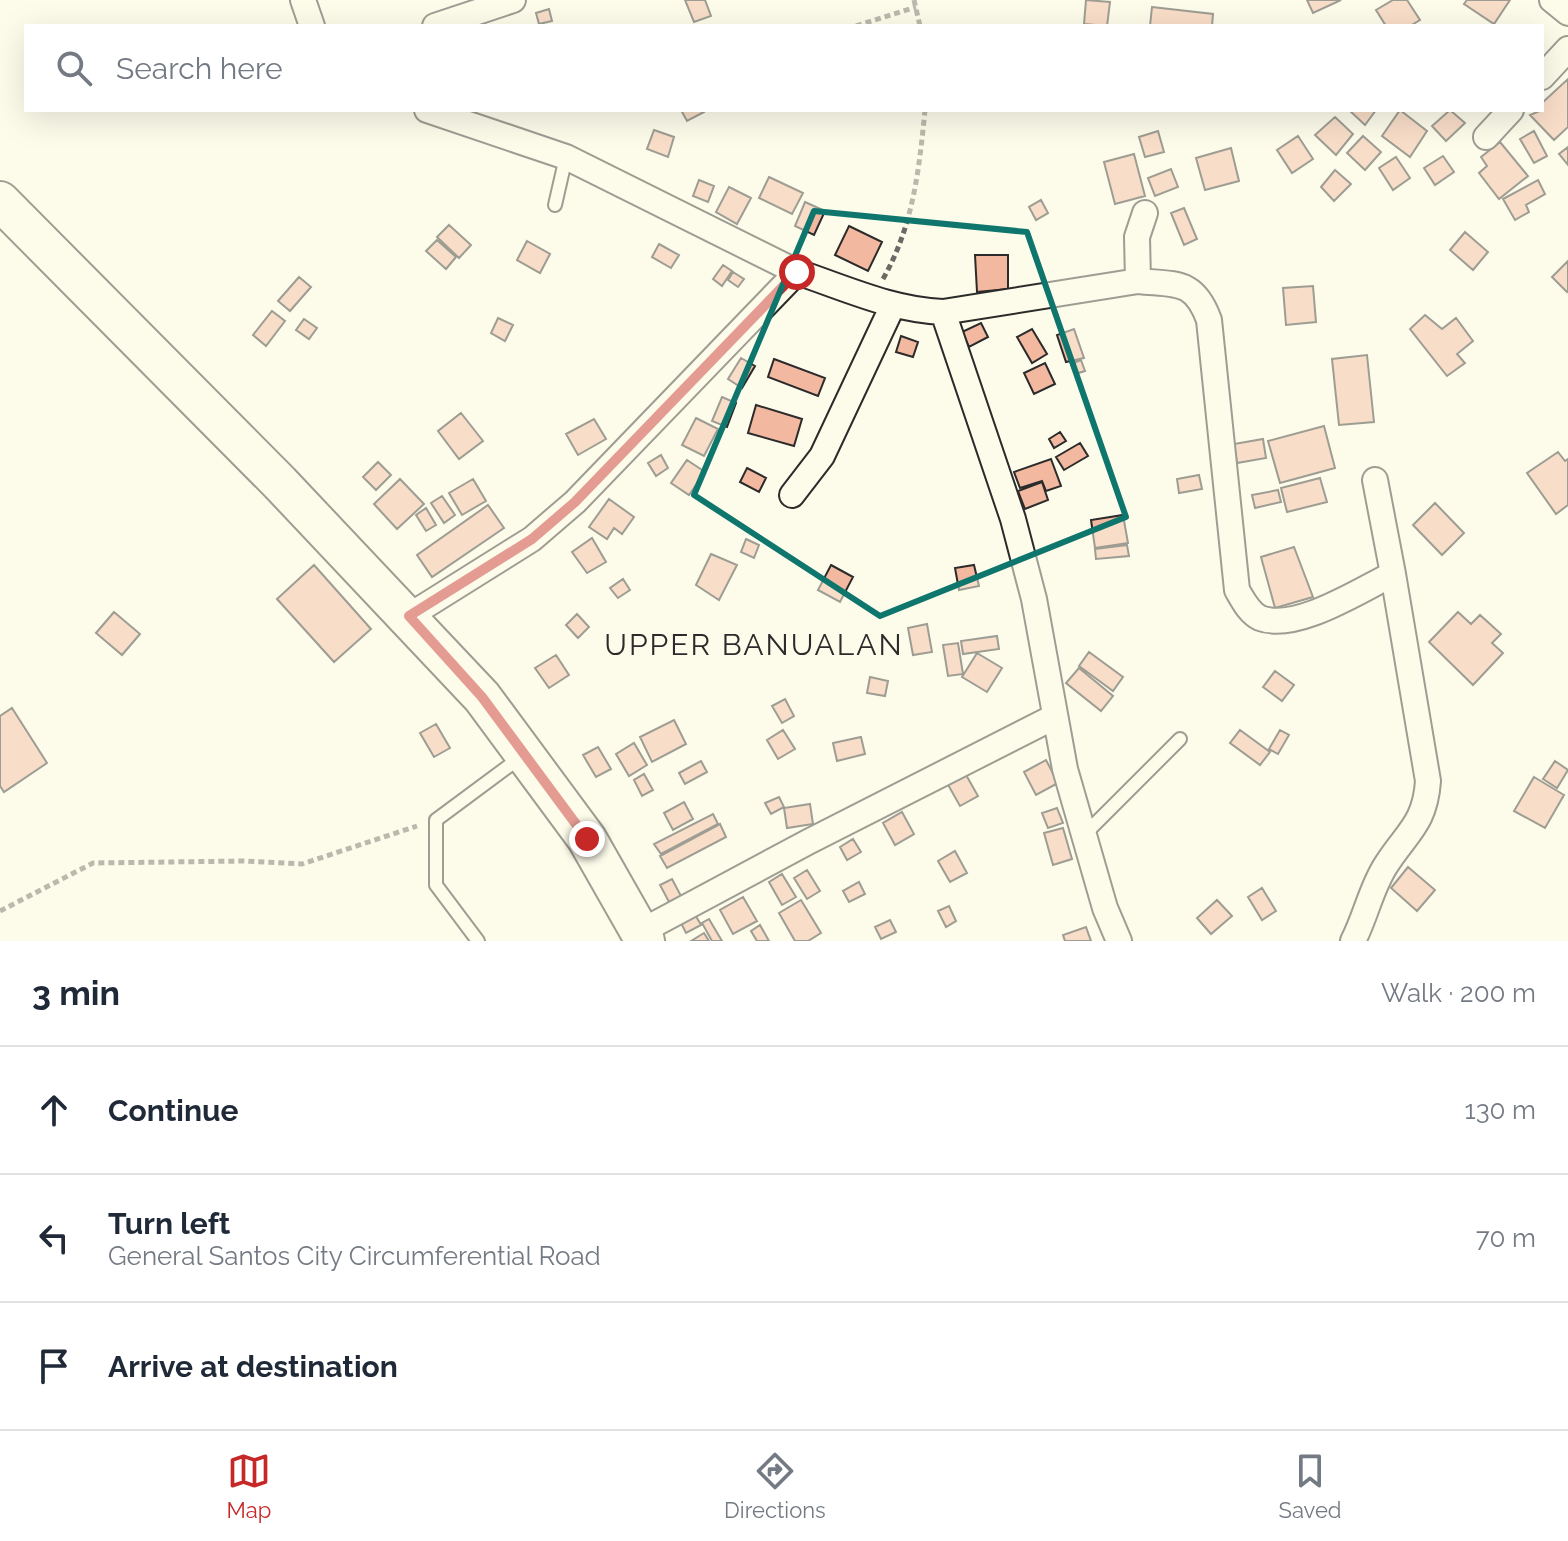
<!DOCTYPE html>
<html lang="en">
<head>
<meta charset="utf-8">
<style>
	:root { --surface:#fff; --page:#f2f2f3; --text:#1f2937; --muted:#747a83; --line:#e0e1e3; --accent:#c62828 }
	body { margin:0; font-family:Raleway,sans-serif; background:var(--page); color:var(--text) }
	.stop { position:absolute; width:24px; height:24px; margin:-18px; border:6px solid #c62828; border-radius:50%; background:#fff }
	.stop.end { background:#c62828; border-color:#fff; box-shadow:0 2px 8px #0008 }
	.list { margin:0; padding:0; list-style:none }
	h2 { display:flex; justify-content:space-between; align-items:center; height:104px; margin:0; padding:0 32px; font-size:34px }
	h2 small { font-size:26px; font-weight:400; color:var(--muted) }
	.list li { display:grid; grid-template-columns:52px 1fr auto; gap:24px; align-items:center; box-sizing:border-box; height:128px; padding:0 32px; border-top:2px solid var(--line) }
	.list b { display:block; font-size:30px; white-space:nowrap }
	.list p { margin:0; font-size:26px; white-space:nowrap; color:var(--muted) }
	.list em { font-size:26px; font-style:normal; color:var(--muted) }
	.icon { flex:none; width:44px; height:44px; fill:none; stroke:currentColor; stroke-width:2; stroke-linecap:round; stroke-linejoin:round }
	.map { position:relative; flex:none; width:1568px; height:941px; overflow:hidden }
	.search { position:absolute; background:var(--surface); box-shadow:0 8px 32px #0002; left:24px; right:24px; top:24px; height:88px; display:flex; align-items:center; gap:20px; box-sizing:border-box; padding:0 28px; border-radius:0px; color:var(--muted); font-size:30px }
	.sheet { height:488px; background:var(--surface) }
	nav { display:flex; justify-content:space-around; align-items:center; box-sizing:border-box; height:112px; border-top:2px solid var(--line); background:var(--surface); font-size:22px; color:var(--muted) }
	nav a { display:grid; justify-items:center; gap:4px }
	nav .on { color:var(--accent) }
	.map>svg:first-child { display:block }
</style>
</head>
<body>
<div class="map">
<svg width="1568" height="941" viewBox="0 0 1568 941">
	<rect width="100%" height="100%" fill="#fdfbea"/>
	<!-- building -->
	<path fill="#f2b8a0" stroke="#2b2b2b" stroke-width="2" d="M685,0H705L711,16L694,22Z
		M1086,0L1110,2L1107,26L1084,24Z
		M1307,0H1341L1313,13Z
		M1393,0H1407L1420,20L1410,26H1386L1376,10Z
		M1467,0H1510L1494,24L1464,4Z
		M1152,7L1213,14L1212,26H1150Z
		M549,9L552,21L539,24L536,13Z
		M1568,79V127L1554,140L1530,115L1542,110V103Z
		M681,110H703L704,112L687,121Z
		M1349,110H1376L1365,125Z
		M1400,110L1427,131L1410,157L1382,136Z
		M1450,110L1465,123L1446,141L1432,126Z
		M1335,117L1353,134L1336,155L1315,135Z
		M654,130L674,137L668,157L647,149Z
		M1158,131L1164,152L1145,157L1139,137Z
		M1534,131L1547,156L1534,163L1520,139Z
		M1298,136L1313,159L1292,173L1277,150Z
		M1363,136L1381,152L1365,170L1347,153Z
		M1500,142L1528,176L1499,199L1479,173L1487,166L1481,157Z
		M1568,147V165L1559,154Z
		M1231,148L1239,181L1205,190L1196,158Z
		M1134,154L1145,196L1115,204L1104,162Z
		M1443,156L1454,172L1435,185L1424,168Z
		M1396,157L1410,178L1393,190L1379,168Z
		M1171,169L1178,187L1155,196L1148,178Z
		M1335,170L1351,184L1334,201L1321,187Z
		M769,177L803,193L792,214L759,198Z
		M699,180L714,186L708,202L693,196Z
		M1538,180L1545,194L1526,205L1529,212L1515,220L1503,199Z
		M729,187L751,198L737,224L716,212Z
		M1041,200L1048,213L1036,220L1029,207Z
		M805,202L825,211L814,235L795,226Z
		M1184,208L1197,239L1184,245L1171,213Z
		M449,225L471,245L459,258L437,237Z
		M849,226L882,242L868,271L835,255Z
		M1465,232L1488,252L1473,270L1450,250Z
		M437,240L456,257L446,269L426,251Z
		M527,241L550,254L540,273L517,260Z
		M659,244L679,255L671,268L652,257Z
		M975,255H1008V289L977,292Z
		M1568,261V291L1567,292L1552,277Z
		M723,265L732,271L722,286L713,279Z
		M733,272L744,279L738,287L728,280Z
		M299,277L311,287L290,311L278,301Z
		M1313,286L1316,322L1286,325L1283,288Z
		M272,311L285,321L266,346L253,335Z
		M1425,315L1442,329L1456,318L1473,341L1457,354L1465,363L1447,376L1410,329Z
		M498,318L513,325L505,341L491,333Z
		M304,319L317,328L309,339L296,330Z
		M981,323L988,337L969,347L962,332Z
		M1032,329L1047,354L1032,363L1017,337Z
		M1074,329L1084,358L1066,362L1057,335Z
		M901,336L918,342L913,357L896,352Z
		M1367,355L1374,422L1339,425L1332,359Z
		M741,358L755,366L742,388L728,379Z
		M774,359L825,378L818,396L768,377Z
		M1081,360L1085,371L1075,374L1071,364Z
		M1045,363L1055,384L1034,394L1024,373Z
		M722,397L736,403L727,427L712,421Z
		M756,405L802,419L794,446L748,433Z
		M461,413L483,441L459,459L438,431Z
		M696,418L718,429L704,456L682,445Z
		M594,419L606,439L578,455L566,434Z
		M1324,426L1335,468L1280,483L1268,441Z
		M1060,432L1066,441L1054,448L1049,439Z
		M1263,439L1266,458L1237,463L1234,444Z
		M1080,443L1088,456L1064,470L1056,457Z
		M1558,452L1565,461L1568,459V505L1556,514L1527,473Z
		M661,455L668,468L656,476L648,463Z
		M1051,459L1061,486L1046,491L1042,481L1020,488L1014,472Z
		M687,460L705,472L689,495L671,483Z
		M378,462L391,475L376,490L363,477Z
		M747,468L766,478L759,492L740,482Z
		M1199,475L1202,489L1179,493L1177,479Z
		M1320,478L1327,502L1287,512L1281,488Z
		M400,479L424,504L397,529L374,504Z
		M473,479L486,501L462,515L449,493Z
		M1042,482L1048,500L1025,509L1018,491Z
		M1278,490L1281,502L1255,508L1252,495Z
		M442,496L455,515L444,523L431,503Z
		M609,499L634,517L622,534L614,528L607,539L589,527Z
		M1435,503L1464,533L1442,555L1413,525Z
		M488,505L504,528L432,577L417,555Z
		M426,508L436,525L426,531L416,515Z
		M1123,515L1128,543L1095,548L1091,520Z
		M592,538L606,562L587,573L572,552Z
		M746,539L759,545L754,558L741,552Z
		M1127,545L1129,556L1096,559L1095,549Z
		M1294,547L1313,597L1275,608L1261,557Z
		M711,554L737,565L719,600L696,585Z
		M314,565L371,629L334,662L277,599Z
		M831,565L853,577L840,602L818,590Z
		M974,565L979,586L959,590L955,568Z
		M623,579L630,590L618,598L610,588Z
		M114,612L140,634L122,655L96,633Z
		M1458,612L1471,624L1480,615L1501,634L1492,643L1503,653L1473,685L1429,642Z
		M577,614L589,627L578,638L566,625Z
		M927,624L932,652L913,655L908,628Z
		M997,636L999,649L963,654L961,641Z
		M958,643L963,674L948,676L943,645Z
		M1089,652L1123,677L1113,691L1079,666Z
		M977,653L1002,668L987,692L962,677Z
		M556,655L569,675L549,688L535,668Z
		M1079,668L1113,696L1101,711L1066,683Z
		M1275,671L1294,685L1282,701L1263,687Z
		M870,677L888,681L885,696L867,693Z
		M785,699L794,716L782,723L772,706Z
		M12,708L47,763L4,792L0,786V716Z
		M674,720L686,744L652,762L640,737Z
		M436,724L450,748L434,757L420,733Z
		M783,730L795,749L778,759L767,740Z
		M1240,730L1270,752L1260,765L1230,743Z
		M1280,730L1289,735L1278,754L1269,749Z
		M861,737L865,754L837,761L833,743Z
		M634,743L647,765L629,776L616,754Z
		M598,747L611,769L596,777L583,755Z
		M1046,760L1058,783L1036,795L1024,772Z
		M701,761L707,772L685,784L679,773Z
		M1555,761L1568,770L1557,788L1543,779Z
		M965,773L978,796L960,806L947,783Z
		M644,774L653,790L642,796L634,780Z
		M1534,777L1564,795L1545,828L1514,811Z
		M779,797L784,807L771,814L765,803Z
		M684,802L693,819L673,830L664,813Z
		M810,804L813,824L787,828L784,808Z
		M1057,808L1063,823L1048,828L1042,813Z
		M902,812L914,834L895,845L883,823Z
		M713,814L718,824L661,854L654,844Z
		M720,824L726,837L667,868L660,856Z
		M1063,828L1072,859L1053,865L1044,833Z
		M853,839L861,852L847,860L840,847Z
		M955,851L967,873L950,882L938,861Z
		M1408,867L1435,890L1417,911L1391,888Z
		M807,870L820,891L807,899L794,878Z
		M782,874L796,897L782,905L769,882Z
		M672,879L681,896L669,902L660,885Z
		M859,882L865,894L849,902L843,891Z
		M1262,888L1276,911L1262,920L1248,897Z
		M743,897L757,921L733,934L720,910Z
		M801,900L821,933L808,941H795L779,913Z
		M1217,900L1232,916L1211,934L1197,918Z
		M949,906L956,921L946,927L938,911Z
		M693,911L701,925L686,933L679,919Z
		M709,919L722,941H712L702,923Z
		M890,920L896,932L881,939L875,927Z
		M760,925L769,941H757L751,931Z
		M1086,927L1091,941H1065L1063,935Z
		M704,933L709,941H691Z"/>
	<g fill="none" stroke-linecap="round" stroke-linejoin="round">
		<defs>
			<path id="service" d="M555,205L566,157
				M1085,834L1180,739
				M478,941L436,885V820L521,757"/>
			<path id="minor" d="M303,0L312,26
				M1552,0L1568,13
				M435,26L513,0
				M1542,77L1568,49
				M1486,137L1511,110
				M797,272C845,288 892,310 943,312L1138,281L1137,237L1145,213
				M1138,281C1176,285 1194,279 1209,320L1237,590C1243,600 1249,613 1260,618C1296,632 1360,590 1393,574L1375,480
				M943,312L1013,519L1034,599L1065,769L1105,908L1119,941
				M792,495L822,456L893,305
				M409,616L532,539L575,502L797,272L566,157L427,110
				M640,932L808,842L1054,717
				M1353,941C1366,916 1371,888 1386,865C1407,832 1425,824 1428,781L1393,574"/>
			<path id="primary" d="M0,201L280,483L482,697L587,839L645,941"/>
		</defs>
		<!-- service casing -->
		<use href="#service" stroke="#2b2b2b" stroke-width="16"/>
		<!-- minor casing -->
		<use href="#minor" stroke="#2b2b2b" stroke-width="28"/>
		<!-- primary casing -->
		<use href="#primary" stroke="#2b2b2b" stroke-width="42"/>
		<!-- path -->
		<path stroke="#6a6964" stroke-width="5" stroke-dasharray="6 4" stroke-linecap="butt" d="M914,0L920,26
			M856,26L916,7
			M883,279C913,226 919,171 925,110
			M0,911L93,863L244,861L302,864L417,826"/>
		<!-- service -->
		<use href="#service" stroke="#fdfbea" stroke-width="12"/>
		<!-- minor -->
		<use href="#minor" stroke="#fdfbea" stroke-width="24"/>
		<!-- primary -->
		<use href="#primary" stroke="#fdfbea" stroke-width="38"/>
	</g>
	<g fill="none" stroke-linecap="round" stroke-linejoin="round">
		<!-- route -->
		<path stroke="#c62828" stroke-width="10" d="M587,839L482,697L409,616L532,539L575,502L797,272"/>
	</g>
	<!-- marked area -->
	<path d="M0 0H1568V941H0ZM814,211L1027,232L1126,517L880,616L694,495Z" fill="#fdfbea" fill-opacity=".55" fill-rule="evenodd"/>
	<path fill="none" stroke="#0f766e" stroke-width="6" stroke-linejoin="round" d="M814,211L1027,232L1126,517L880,616L694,495Z"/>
	<g text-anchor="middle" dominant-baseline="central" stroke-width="6" stroke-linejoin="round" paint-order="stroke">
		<!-- neighbourhood labels -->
		<g font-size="30" letter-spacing="2" fill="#2b2b2b" stroke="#fdfbea">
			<text x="754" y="644">UPPER BANUALAN</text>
		</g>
	</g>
</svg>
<div class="stop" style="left:797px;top:272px"></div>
<div class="stop end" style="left:587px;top:839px"></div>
<div class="search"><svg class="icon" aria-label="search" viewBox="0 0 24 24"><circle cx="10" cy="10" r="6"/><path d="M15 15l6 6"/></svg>Search here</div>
</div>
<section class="sheet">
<h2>3 min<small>Walk · 200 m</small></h2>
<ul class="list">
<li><svg class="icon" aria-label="ahead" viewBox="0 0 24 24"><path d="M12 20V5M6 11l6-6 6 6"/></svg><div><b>Continue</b></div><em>130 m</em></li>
<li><svg class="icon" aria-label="left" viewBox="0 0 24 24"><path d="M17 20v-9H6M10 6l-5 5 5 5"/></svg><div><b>Turn left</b><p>General Santos City Circumferential Road</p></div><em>70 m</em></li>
<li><svg class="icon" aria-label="arrive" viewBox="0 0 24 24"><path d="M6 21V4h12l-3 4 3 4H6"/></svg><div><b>Arrive at destination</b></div></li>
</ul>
</section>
<nav>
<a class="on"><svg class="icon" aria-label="map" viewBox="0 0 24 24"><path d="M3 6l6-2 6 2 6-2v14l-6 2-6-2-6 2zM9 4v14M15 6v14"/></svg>Map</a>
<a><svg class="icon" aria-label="directions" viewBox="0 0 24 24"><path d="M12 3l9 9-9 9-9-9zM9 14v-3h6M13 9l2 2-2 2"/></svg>Directions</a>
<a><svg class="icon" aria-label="saved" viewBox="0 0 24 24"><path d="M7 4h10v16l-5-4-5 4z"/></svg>Saved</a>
</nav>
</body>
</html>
